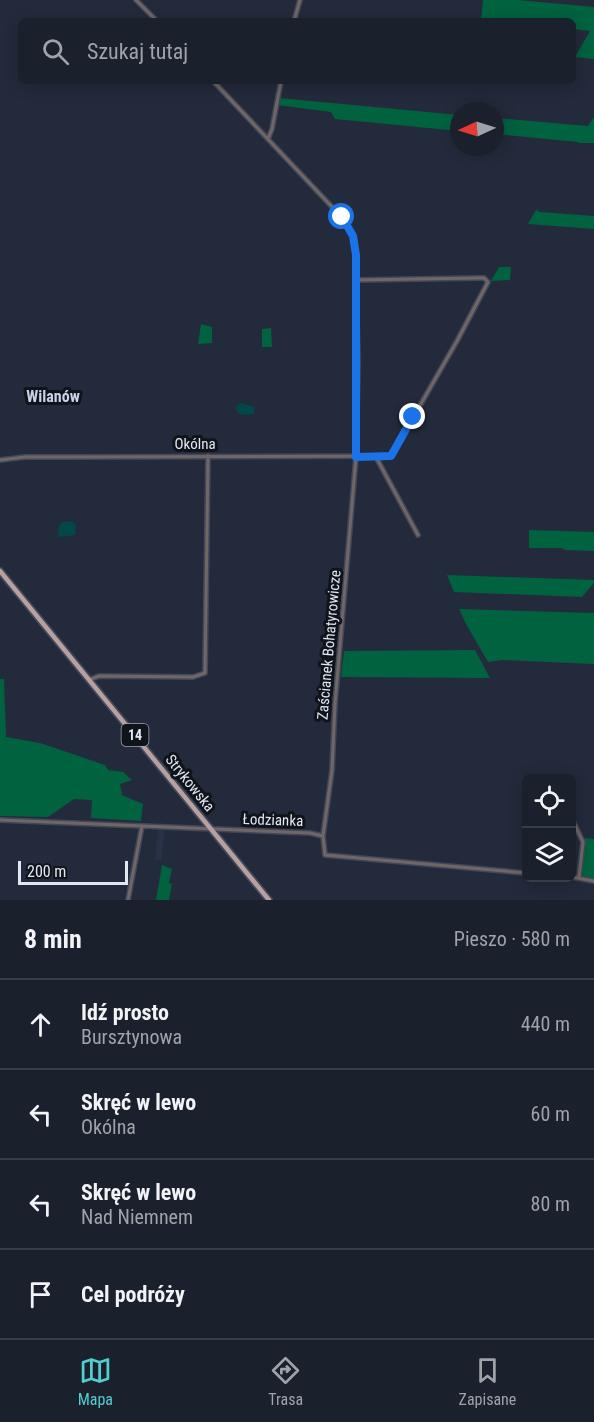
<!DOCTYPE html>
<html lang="pl">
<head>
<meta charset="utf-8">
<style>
	:root { --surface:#1a202c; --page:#272d38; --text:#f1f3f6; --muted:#9fa3a9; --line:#383e48; --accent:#52cdd0 }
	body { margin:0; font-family:"Roboto Condensed",sans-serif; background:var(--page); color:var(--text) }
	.controls { position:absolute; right:18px; bottom:18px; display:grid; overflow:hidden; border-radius:9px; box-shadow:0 3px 15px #0003 }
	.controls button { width:54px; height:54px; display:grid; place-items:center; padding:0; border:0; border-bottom:2px solid var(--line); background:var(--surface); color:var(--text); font:30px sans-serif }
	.compass { position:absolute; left:450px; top:102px; width:54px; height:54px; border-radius:50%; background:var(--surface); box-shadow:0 3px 15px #0003; rotate:266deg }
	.scale { position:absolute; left:18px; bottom:15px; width:110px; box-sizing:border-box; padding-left:6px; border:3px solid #e2e7f2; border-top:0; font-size:16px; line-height:21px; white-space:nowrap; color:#e2e7f2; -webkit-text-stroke:4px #0f131a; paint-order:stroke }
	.stop { position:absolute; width:18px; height:18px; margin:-14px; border:4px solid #1a73e8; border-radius:50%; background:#fff }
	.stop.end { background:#1a73e8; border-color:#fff; box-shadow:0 2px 6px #0008 }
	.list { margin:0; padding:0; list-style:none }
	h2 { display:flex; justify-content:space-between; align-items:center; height:78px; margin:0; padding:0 24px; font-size:26px }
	h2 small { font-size:20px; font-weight:400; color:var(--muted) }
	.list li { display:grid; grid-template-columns:39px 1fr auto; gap:18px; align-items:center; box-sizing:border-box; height:90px; padding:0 24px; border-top:2px solid var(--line) }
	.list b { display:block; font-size:22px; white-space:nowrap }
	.list p { margin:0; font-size:20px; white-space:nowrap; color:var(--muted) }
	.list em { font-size:20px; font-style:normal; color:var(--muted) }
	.icon { flex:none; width:33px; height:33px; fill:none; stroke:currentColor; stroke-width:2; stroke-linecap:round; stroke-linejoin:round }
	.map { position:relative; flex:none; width:594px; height:900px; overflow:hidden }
	.search { position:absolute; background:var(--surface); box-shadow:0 3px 15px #0003; left:18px; right:18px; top:18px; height:66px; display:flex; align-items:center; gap:15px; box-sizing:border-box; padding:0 21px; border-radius:9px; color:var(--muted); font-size:22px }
	.sheet { height:438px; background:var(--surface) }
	nav { display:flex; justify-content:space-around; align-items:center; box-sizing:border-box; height:84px; border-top:2px solid var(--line); background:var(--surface); font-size:16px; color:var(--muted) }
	nav a { display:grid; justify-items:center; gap:3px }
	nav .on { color:var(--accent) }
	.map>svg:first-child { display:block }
</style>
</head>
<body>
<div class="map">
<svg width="594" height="900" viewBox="0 0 594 900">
	<rect width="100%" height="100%" fill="#232a3b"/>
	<!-- built -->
	<path fill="#283148" d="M158,829L165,830L161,861L155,860Z"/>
	<!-- green -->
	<path fill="#00623f" d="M483,0H518L594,7V59L575,57L590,31L573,29V21H499L481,19Z
		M279,98L459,115V131L335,119L331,112L277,105Z
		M594,117V143H578V142L495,134V118L588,126Z
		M536,210L540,212L594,216V229L528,224Z
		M499,267H511L510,280L491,281Z
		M201,324L212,327V343L198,344Z
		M271,328L272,347H262V329Z
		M529,530L594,532V551L565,550L562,548H529Z
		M447,575L594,580V583L582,597L454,592Z
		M459,609L594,613V664L502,660L488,662L466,624Z
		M475,650L490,678L341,677L344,651Z
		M0,679H4L6,737L40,743L105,765L108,770L123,772L132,780L120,784L122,795L143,804L141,821L91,818L92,800L74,799L48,817L0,816Z
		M584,838L594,839V879L583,877L581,875L585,845Z
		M162,865L172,869L169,883L172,884L169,900H156Z"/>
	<!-- water -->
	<path fill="#02484b" d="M241,403L254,407V414L242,415L237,412L236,406Z
		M71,521L76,525L75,535L58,537L59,525L63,522Z"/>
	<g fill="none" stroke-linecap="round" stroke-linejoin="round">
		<defs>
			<path id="street" d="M136,0L157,21
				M294,21L300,0
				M213,81L334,209L348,226L355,241L358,363L356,457L335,704L332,770L323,836L325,855L526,873
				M268,139L272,129L281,81
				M376,457L418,535
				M0,460L25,457H70L391,456L457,341L488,282L484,278H478L357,280
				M89,680L99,676L193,677L205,673L208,456
				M572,819L583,842L579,877
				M0,820L310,833L323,836
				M572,877L594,881
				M128,900L142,826"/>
			<path id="primary" d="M0,571L269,900"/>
		</defs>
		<!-- street casing -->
		<use href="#street" stroke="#424858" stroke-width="6"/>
		<!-- primary casing -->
		<use href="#primary" stroke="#424858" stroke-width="8"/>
		<!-- street -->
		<use href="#street" stroke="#716666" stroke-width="3"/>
		<!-- primary -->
		<use href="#primary" stroke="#b8a0a0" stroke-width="4.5"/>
	</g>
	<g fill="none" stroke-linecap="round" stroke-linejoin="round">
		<!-- route -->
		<path stroke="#1a73e8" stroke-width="8" d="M342,217L353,236L356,255V457L391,456L413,417"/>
	</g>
	<g text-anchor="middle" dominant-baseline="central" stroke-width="6" stroke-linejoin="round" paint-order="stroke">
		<!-- shield labels -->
		<rect fill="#0f131a" stroke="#a3a7b1" stroke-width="1.5" x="121.5" y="724" width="27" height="22" rx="4.5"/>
		<g font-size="14" font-weight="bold" fill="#e2e7f2">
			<text x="135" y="735">14</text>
		</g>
		<!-- street labels -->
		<g font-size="15" fill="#e2e7f2" stroke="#0f131a">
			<text x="195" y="444">Okólna</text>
			<text transform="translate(329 645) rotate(-85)">Zaścianek Bohatyrowicze</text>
			<text transform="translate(190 783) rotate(51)">Strykowska</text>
			<text transform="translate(273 820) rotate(2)">Łodzianka</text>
		</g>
		<!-- neighbourhood labels -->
		<g font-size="16" font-weight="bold" fill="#c8d1e8" stroke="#0f131a">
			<text x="53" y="396">Wilanów</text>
		</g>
	</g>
</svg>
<div class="controls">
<button><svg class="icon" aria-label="locate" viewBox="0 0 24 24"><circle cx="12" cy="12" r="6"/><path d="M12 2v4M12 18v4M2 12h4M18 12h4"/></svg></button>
<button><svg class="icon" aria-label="layers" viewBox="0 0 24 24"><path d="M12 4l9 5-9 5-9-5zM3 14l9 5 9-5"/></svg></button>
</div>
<svg class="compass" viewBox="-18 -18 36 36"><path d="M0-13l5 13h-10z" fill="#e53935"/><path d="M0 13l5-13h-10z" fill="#9fa3a9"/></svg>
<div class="scale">200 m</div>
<div class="stop" style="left:342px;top:217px"></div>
<div class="stop end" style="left:413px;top:417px"></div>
<div class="search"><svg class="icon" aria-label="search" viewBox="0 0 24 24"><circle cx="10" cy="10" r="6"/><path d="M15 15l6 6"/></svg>Szukaj tutaj</div>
</div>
<section class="sheet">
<h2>8 min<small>Pieszo · 580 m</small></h2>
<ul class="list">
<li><svg class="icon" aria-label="ahead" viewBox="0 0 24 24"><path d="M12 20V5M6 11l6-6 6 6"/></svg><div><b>Idź prosto</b><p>Bursztynowa</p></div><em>440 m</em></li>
<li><svg class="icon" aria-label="left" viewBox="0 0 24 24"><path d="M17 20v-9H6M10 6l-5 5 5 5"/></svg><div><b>Skręć w lewo</b><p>Okólna</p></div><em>60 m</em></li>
<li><svg class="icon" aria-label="left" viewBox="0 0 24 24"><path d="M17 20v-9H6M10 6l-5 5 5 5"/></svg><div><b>Skręć w lewo</b><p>Nad Niemnem</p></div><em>80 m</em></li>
<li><svg class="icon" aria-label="arrive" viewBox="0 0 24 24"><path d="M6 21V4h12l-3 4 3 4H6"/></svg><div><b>Cel podróży</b></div></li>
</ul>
</section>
<nav>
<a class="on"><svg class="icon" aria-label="map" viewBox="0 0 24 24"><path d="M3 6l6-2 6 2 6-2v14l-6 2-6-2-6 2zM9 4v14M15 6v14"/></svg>Mapa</a>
<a><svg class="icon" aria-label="directions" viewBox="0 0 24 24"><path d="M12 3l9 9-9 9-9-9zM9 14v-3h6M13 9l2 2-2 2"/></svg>Trasa</a>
<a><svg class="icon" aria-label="saved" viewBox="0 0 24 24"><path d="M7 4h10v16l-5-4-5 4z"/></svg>Zapisane</a>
</nav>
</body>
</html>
